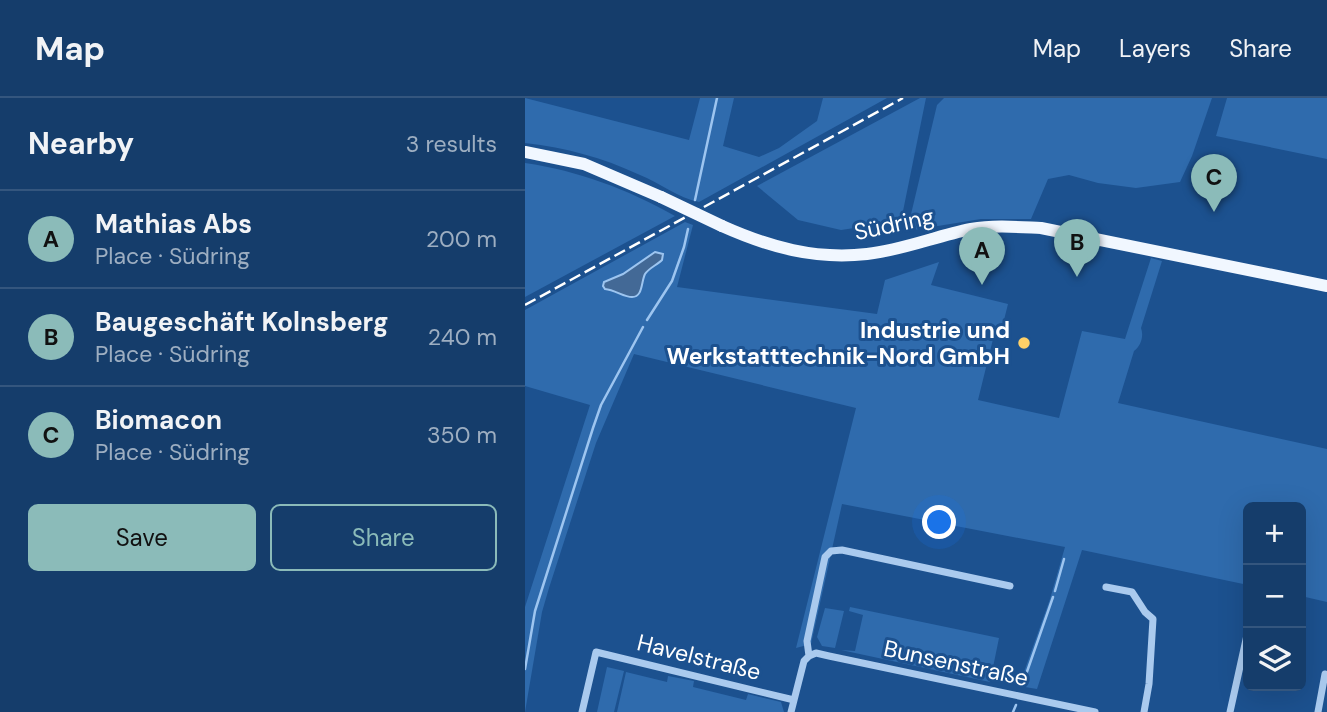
<!DOCTYPE html>
<html lang="en">
<head>
<meta charset="utf-8">
<style>
	:root { --surface:#153d6b; --page:#1e4471; --text:#f1f3f6; --muted:#9daec1; --line:#34567e; --accent:#8bbbb9 }
	body { margin:0; font-family:"DM Sans",sans-serif; background:var(--page); color:var(--text) }
	.controls { position:absolute; right:21px; bottom:21px; display:grid; overflow:hidden; border-radius:10px; box-shadow:0 7px 28px #0002 }
	.controls button { width:63px; height:63px; display:grid; place-items:center; padding:0; border:0; border-bottom:2px solid var(--line); background:var(--surface); color:var(--text); font:35px sans-serif }
	.you { position:absolute; left:415px; top:425px; width:24px; height:24px; margin:-18px; border:5px solid #fff; border-radius:50%; background:#1a73e8; box-shadow:0 0 0 10px #1a73e833 }
	.badge { display:grid; place-items:center; width:46px; height:46px; border-radius:50%; background:var(--accent); color:#111; font-size:23px; font-weight:700 }
	.pin { position:absolute; translate:-50% -58px; filter:drop-shadow(0 2px 4px #0008) }
	.pin::after { content:''; position:absolute; top:37px; width:24px; height:21px; background:inherit; clip-path:polygon(0 0,100% 0,50% 100%) }
	.list { margin:0; padding:0; list-style:none }
	h2 { display:flex; justify-content:space-between; align-items:center; height:91px; margin:0; padding:0 28px; font-size:30px }
	h2 small { font-size:23px; font-weight:400; color:var(--muted) }
	.list li { display:grid; grid-template-columns:46px 1fr auto; gap:21px; align-items:center; box-sizing:border-box; height:98px; padding:0 28px; border-top:2px solid var(--line) }
	.list b { display:block; font-size:26px; white-space:nowrap }
	.list p { margin:0; font-size:23px; white-space:nowrap; color:var(--muted) }
	.list em { font-size:23px; font-style:normal; color:var(--muted) }
	.actions { display:flex; gap:14px; padding:21px 28px }
	.actions a { flex:1; padding:16px 0; border:2px solid var(--accent); border-radius:10px; text-align:center; font-size:24px; color:var(--accent) }
	.actions .main { background:var(--accent); color:#111 }
	.icon { flex:none; width:38px; height:38px; fill:none; stroke:currentColor; stroke-width:2; stroke-linecap:round; stroke-linejoin:round }
	.map { position:relative; flex:none; width:802px; height:614px; overflow:hidden }
	header { display:flex; align-items:center; gap:42px; box-sizing:border-box; height:98px; padding:0 35px; background:var(--surface); border-bottom:2px solid var(--line) }
	header strong { font-size:33px }
	nav { display:flex; gap:38px; margin-inline-start:auto; font-size:24px }
	main { display:flex }
	aside { flex:1; background:var(--surface) }
	.map>svg:first-child { display:block }
</style>
</head>
<body>
<header>
<strong>Map</strong>
<nav><a>Map</a><a>Layers</a><a>Share</a></nav>
</header>
<main>
<aside>
<h2>Nearby<small>3 results</small></h2>
<ul class="list">
<li><span class="badge">A</span><div><b>Mathias Abs</b><p>Place · Südring</p></div><em>200 m</em></li>
<li><span class="badge">B</span><div><b>Baugeschäft Kolnsberg</b><p>Place · Südring</p></div><em>240 m</em></li>
<li><span class="badge">C</span><div><b>Biomacon</b><p>Place · Südring</p></div><em>350 m</em></li>
</ul>
<div class="actions"><a class="main">Save</a><a>Share</a></div>
</aside>
<div class="map">
<svg width="802" height="614" viewBox="0 0 802 614">
	<rect width="100%" height="100%" fill="#1c518f"/>
	<!-- green -->
	<path fill="#2f6bad" d="M0,0L164,42L175,0H209L198,48L234,59L254,50L292,23L298,0H362L174,104C153,100 135,85 115,77C76,59 42,50 0,45Z
		M395,0H401L376,123L316,132L273,122L232,88Z
		M419,0H687L667,58L655,84L611,90L573,85L544,77L523,81L506,121H456L382,133L412,7Z
		M702,0H802V61L691,38Z
		M0,65C54,73 102,91 150,118L0,199Z
		M160,124L168,127L152,189L352,216L360,182L414,164L406,187L483,206L477,230L471,229L453,302L534,320L557,233L600,241L626,160L637,163L616,230C619,238 616,248 609,253L593,305L802,351V504L776,498V409H723V487L557,452L512,591L494,588L525,501L540,449L317,406L286,546L271,550L331,310L109,256L71,345L24,490L17,514L0,614V509L65,307L0,288V212Z
		M325,509L474,540L465,584L316,552L330,553L338,517L324,513Z
		M300,510L319,513L310,550L297,548L292,539Z
		M82,569L99,573L89,614H72Z
		M101,574L142,584L143,578L169,583L168,589L221,602L223,596L256,604L259,614H92Z"/>
	<!-- water -->
	<path fill="#436996" stroke="#9dc5f0" stroke-width="2" d="M130,154L138,156L137,162C132,167 124,170 120,176C116,184 118,199 107,199C99,199 90,192 80,191L78,188L79,184L98,176Z"/>
	<g fill="none" stroke-linecap="round" stroke-linejoin="round">
		<!-- stream -->
		<path stroke="#9dc5f0" stroke-width="2.5" d="M170,102L192,0
			M122,222L147,183L159,149L163,131
			M530,493L539,461
			M0,571L10,513L68,330L76,307L118,229
			M497,588L528,499
			M488,614L491,607"/>
		<!-- street -->
		<path stroke="#aacaee" stroke-width="7" d="M581,489L607,494L620,514L628,521L624,586L619,614
			M284,558L291,555L304,558L570,614
			M284,558L282,543L300,459L306,453L317,452L485,488
			M57,614L71,554L269,602
			M266,614L279,563L284,558
			M705,614L722,537
			M793,614L800,576"/>
		<!-- primary -->
		<path stroke="#f1f7ff" stroke-width="12" d="M0,54L59,66L136,99
			M197,128C244,149 290,162 342,156C378,152 411,138 446,131C469,127 493,129 516,130L802,188"/>
		<!-- rail -->
		<path stroke="#fff" stroke-width="2.5" stroke-dasharray="12 5" stroke-linecap="butt" d="M0,207L378,0"/>
		<!-- primary-bridge -->
		<path stroke="#f1f7ff" stroke-width="12" d="M136,99L197,128"/>
	</g>
	<!-- markers -->
	<circle fill="#fed068" stroke="#1c518f" stroke-width="2.5" cx="499" cy="245" r="7"/>
	<g text-anchor="middle" dominant-baseline="central" stroke-width="6" stroke-linejoin="round" paint-order="stroke">
		<!-- street labels -->
		<g font-size="23" fill="#fff" stroke="#1c518f">
			<text transform="translate(369 126) rotate(-12)">Südring</text>
			<text transform="translate(174 559) rotate(14)">Havelstraße</text>
			<text transform="translate(431 565) rotate(12)">Bunsenstraße</text>
		</g>
		<!-- poi labels -->
		<g font-size="23" font-weight="bold" fill="#fff" stroke="#1c518f" text-anchor="end">
			<text x="485" y="232">Industrie und<tspan x="485" dy="26">Werkstatttechnik-Nord GmbH</tspan></text>
		</g>
	</g>
</svg>
<div class="controls">
<button>+</button>
<button>−</button>
<button><svg class="icon" aria-label="layers" viewBox="0 0 24 24"><path d="M12 4l9 5-9 5-9-5zM3 14l9 5 9-5"/></svg></button>
</div>
<div class="you"></div>
<div class="pin badge" style="left:457px;top:187px">A</div>
<div class="pin badge" style="left:552px;top:179px">B</div>
<div class="pin badge" style="left:689px;top:114px">C</div>
</div>
</main>
</body>
</html>
